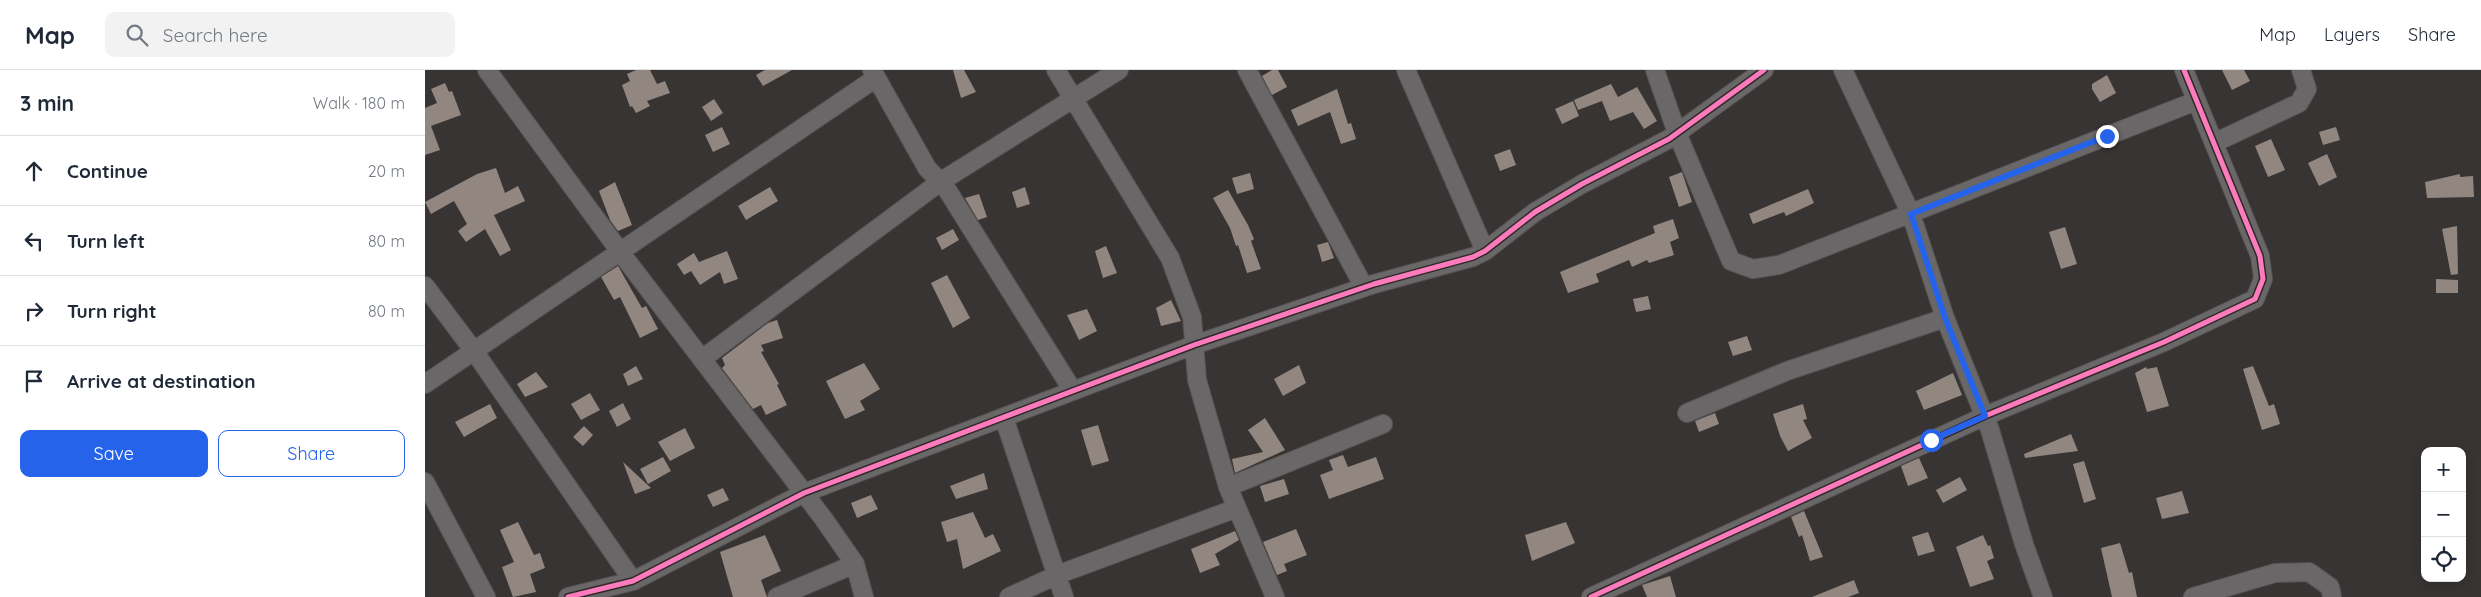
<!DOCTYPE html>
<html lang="en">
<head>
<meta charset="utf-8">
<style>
	:root { --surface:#fff; --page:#f2f2f3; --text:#1f2937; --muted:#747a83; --line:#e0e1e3; --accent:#2563eb }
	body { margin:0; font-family:Quicksand,sans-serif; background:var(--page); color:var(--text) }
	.controls { position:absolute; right:15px; bottom:15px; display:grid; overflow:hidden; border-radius:10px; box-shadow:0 2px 12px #0003 }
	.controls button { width:45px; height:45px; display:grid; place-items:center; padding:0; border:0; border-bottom:1px solid var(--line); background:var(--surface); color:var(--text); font:25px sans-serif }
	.stop { position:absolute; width:15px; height:15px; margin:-11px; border:4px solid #2563eb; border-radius:50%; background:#fff }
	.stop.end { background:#2563eb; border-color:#fff; box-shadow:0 1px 5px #0008 }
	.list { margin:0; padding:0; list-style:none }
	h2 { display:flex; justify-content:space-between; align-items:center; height:65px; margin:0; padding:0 20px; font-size:21px }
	h2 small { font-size:16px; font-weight:400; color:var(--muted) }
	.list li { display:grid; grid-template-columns:32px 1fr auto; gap:15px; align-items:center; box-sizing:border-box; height:70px; padding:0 20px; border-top:1px solid var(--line) }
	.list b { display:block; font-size:19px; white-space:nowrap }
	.list em { font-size:16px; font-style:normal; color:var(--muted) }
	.actions { display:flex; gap:10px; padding:15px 20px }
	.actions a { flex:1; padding:11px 0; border:1px solid var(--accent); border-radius:10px; text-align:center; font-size:18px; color:var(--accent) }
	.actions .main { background:var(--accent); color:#fff }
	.icon { flex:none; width:28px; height:28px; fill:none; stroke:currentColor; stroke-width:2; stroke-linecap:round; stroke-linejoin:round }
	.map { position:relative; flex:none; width:2056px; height:527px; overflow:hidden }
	header { display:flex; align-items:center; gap:30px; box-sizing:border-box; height:70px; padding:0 25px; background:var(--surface); border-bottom:1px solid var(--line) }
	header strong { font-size:24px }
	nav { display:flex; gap:28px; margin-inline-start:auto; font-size:18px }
	.search { width:350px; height:45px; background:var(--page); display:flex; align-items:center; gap:12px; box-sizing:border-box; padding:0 18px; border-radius:10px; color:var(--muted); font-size:19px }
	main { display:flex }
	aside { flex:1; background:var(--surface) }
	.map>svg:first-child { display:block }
</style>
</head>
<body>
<header>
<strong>Map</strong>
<div class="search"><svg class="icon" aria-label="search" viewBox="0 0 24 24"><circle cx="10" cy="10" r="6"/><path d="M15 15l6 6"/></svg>Search here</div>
<nav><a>Map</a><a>Layers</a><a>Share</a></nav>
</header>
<main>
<aside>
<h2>3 min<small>Walk · 180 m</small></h2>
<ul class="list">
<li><svg class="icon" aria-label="ahead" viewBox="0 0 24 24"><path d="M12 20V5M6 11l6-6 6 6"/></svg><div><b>Continue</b></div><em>20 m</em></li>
<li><svg class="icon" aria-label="left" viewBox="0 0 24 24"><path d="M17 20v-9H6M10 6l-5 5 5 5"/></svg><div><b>Turn left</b></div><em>80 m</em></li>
<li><svg class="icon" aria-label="right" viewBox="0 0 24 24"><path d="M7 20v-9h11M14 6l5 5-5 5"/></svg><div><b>Turn right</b></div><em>80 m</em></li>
<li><svg class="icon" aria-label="arrive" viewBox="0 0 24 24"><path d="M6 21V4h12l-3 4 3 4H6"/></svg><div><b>Arrive at destination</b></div></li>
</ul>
<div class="actions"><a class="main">Save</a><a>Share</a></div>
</aside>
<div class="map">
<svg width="2056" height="527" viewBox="0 0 2056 527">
	<rect width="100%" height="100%" fill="#383433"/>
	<!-- building -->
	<path fill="#928780" d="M211,0H225L232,14L240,11L245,23L222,31L225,36L211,43L207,36L205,37L197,15L205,11L202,4Z
		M340,0H367L338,16L331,5Z
		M528,0H539L551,22L536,28Z
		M847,0H853L862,17L847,25L837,6Z
		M1797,0H1819L1825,11L1807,20Z
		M1682,5L1691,23L1675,32L1667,19V14Z
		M20,13L24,22L27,21L36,45L6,56L15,80L0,85V38L12,33L6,19Z
		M1186,14L1193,27L1212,17L1232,51L1219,59L1208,42L1185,51L1177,31L1153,40L1149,30Z
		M912,19L923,54L926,53L931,69L916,74L905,42L873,56L866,40Z
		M289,29L298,43L286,51L277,37Z
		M1148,31L1154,46L1137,54L1130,39Z
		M297,57L305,74L288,82L280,65Z
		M1911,57L1915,70L1898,75L1894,62Z
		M1846,69L1860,100L1843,107L1830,76Z
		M1085,79L1091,95L1075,101L1069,85Z
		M1902,84L1912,107L1894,116L1883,93Z
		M71,98L80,123L93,116L100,131L69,145L86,180L75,186L60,159L41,172L33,161L42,154L29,131L6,144L0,132L52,104Z
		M1257,102L1267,132L1254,137L1244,107Z
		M825,103L829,119L812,124L807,108Z
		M2035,104V107L2048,106L2049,127L2002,128L2000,112Z
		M190,112L207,155L193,161L185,150L174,121Z
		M345,117L353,131L321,150L313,136Z
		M600,117L605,134L592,138L587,122Z
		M1383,119L1389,133L1361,146L1359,142L1328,154L1324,144Z
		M803,120L823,155L829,169L826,171L836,199L822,203L813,175L811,176L805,158L788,128Z
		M554,124L562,147L553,150L540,128Z
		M1248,149L1254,168L1245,172L1249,185L1224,193L1222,190L1207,197L1204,190L1171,204L1174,212L1143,223L1135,202L1230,163L1228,156Z
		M2032,156L2033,204L2026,205L2017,159Z
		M1640,157L1652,194L1636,199L1624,162Z
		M528,159L534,170L517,180L511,168Z
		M903,172L909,188L897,192L892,175Z
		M681,176L692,203L678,208L670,181Z
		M302,181L313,209L299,214L295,202L275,215L266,201L259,205L252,194L269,183L274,192Z
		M193,196L217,238L221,236L233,259L215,268L195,227L189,230L176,207Z
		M522,205L545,248L528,258L506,213Z
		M2011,209L2033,210V223H2011Z
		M1223,226L1226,239L1211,242L1208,229Z
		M746,230L756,251L736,256L731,238Z
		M662,239L672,261L654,270L642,245Z
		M352,250L358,268L336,275L339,281L336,282L354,314L352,315L362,335L341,345L336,335L328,339L297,298L300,295L297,288L343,253Z
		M1322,266L1327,280L1308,286L1303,272Z
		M439,293L455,319L435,331L440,340L420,349L401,311Z
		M874,295L881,313L858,326L849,309Z
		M211,296L218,309L203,316L198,304Z
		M1828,296L1844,336L1849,334L1855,354L1837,360L1818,299Z
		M1721,297L1722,299L1732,297L1744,336L1722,342L1710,303Z
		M111,302L123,317L100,327L92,314Z
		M1528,303L1537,325L1499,340L1491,321Z
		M165,323L175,340L156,350L146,334Z
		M198,333L206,349L192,357L184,341Z
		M65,334L72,348L39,367L30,352Z
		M1378,334L1382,349L1378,350L1387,368L1363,381L1355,366L1348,344Z
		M1290,343L1294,354L1274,362L1270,351Z
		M840,348L860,380L810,403L807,389L838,382L823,360Z
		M673,355L684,391L667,396L656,360Z
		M159,356L168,365L158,376L148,367Z
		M260,358L270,378L245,391L233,372Z
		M1646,364L1653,381L1600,388L1599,384Z
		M918,385L923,397L951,387L959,409L904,429L895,405L908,400L904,390Z
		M238,387L246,401L223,414L215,399Z
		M1494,388L1503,408L1483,416L1476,396Z
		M1659,391L1671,429L1659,433L1648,394Z
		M198,392L226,418L210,424Z
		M559,403L563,419L531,429L525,416Z
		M1535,407L1542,420L1518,433L1511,420Z
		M859,409L864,424L840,432L835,416Z
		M298,418L304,430L288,437L282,425Z
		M1757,421L1764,443L1737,449L1731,428Z
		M446,425L453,439L432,448L426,433Z
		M1379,441L1398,487L1385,491L1377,465L1374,467L1366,447Z
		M548,442L560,468L568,464L576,481L538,499L532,469L522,472L516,452Z
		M93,452L109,485L115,483L120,498L105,504L111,522L88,527L77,497L89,492L75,460Z
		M1141,452L1150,473L1107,491L1100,465Z
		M871,459L882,485L859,494L862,501L852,505L838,472Z
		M810,461L814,470L790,484L795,495L775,503L766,479Z
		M1503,462L1510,481L1493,486L1487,467Z
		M340,465L356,501L336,510L342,527H308L295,482Z
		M1558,465L1563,476L1565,475L1569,488L1562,491L1569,509L1545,517L1531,477Z
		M1695,473L1704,503L1707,502L1712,527H1687L1676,478Z
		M1245,506L1251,527H1222L1217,515Z
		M1429,510L1434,523L1423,527H1387Z"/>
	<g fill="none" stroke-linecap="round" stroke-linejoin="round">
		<defs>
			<path id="minor" d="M62,0L196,183L398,448L430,494L439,527
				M447,0L502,98L521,118L648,321
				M631,0L745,188L767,247L772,310L803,417L850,527
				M822,0L939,217
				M981,0L1060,181
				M1230,0L1252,63L1306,191L1328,199L1354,195L1771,31
				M1418,0L1486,144L1520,248L1565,360L1599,474L1618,527
				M1789,73L1874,33L1882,19L1876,0
				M0,216L49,281L208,511
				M277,289L515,112L694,0
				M0,314L451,8
				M1262,343L1362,301L1520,248
				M579,348L639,527
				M0,412L61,527
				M803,417L958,354
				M143,527L208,511L379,423L769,275L949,214L1048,187L1060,181L1110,142L1157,114L1244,69L1339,0
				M352,527L430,494
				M584,527L632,505L812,438
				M1166,527L1560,346L1739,272L1830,229L1838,209L1835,186L1759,0
				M1768,527L1850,503L1884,502L1905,517L1907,527"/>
		</defs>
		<!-- minor casing -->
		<use href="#minor" stroke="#575353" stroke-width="20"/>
		<!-- minor -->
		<use href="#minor" stroke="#696767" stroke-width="18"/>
		<defs>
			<path id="cycleway" d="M143,527L208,511L379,423L769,275L949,214L1048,187L1060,181L1110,142L1157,114L1244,69L1339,0
				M1166,527L1560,346L1739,272L1830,229L1838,209L1835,186L1759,0"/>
		</defs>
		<!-- cycleway casing -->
		<use href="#cycleway" stroke="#2f2928" stroke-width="8"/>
		<!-- cycleway -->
		<use href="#cycleway" stroke="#fd7abc" stroke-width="5"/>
	</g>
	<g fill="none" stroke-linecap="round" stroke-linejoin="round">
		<!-- route -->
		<path stroke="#2563eb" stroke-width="6" d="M1506,370L1560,346L1520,248L1486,144L1682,66"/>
	</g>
</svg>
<div class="controls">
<button>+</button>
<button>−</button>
<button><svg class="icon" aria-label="locate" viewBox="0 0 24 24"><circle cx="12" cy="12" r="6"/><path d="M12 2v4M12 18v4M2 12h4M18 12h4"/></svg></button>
</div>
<div class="stop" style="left:1506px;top:370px"></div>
<div class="stop end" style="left:1682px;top:66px"></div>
</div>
</main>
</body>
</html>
